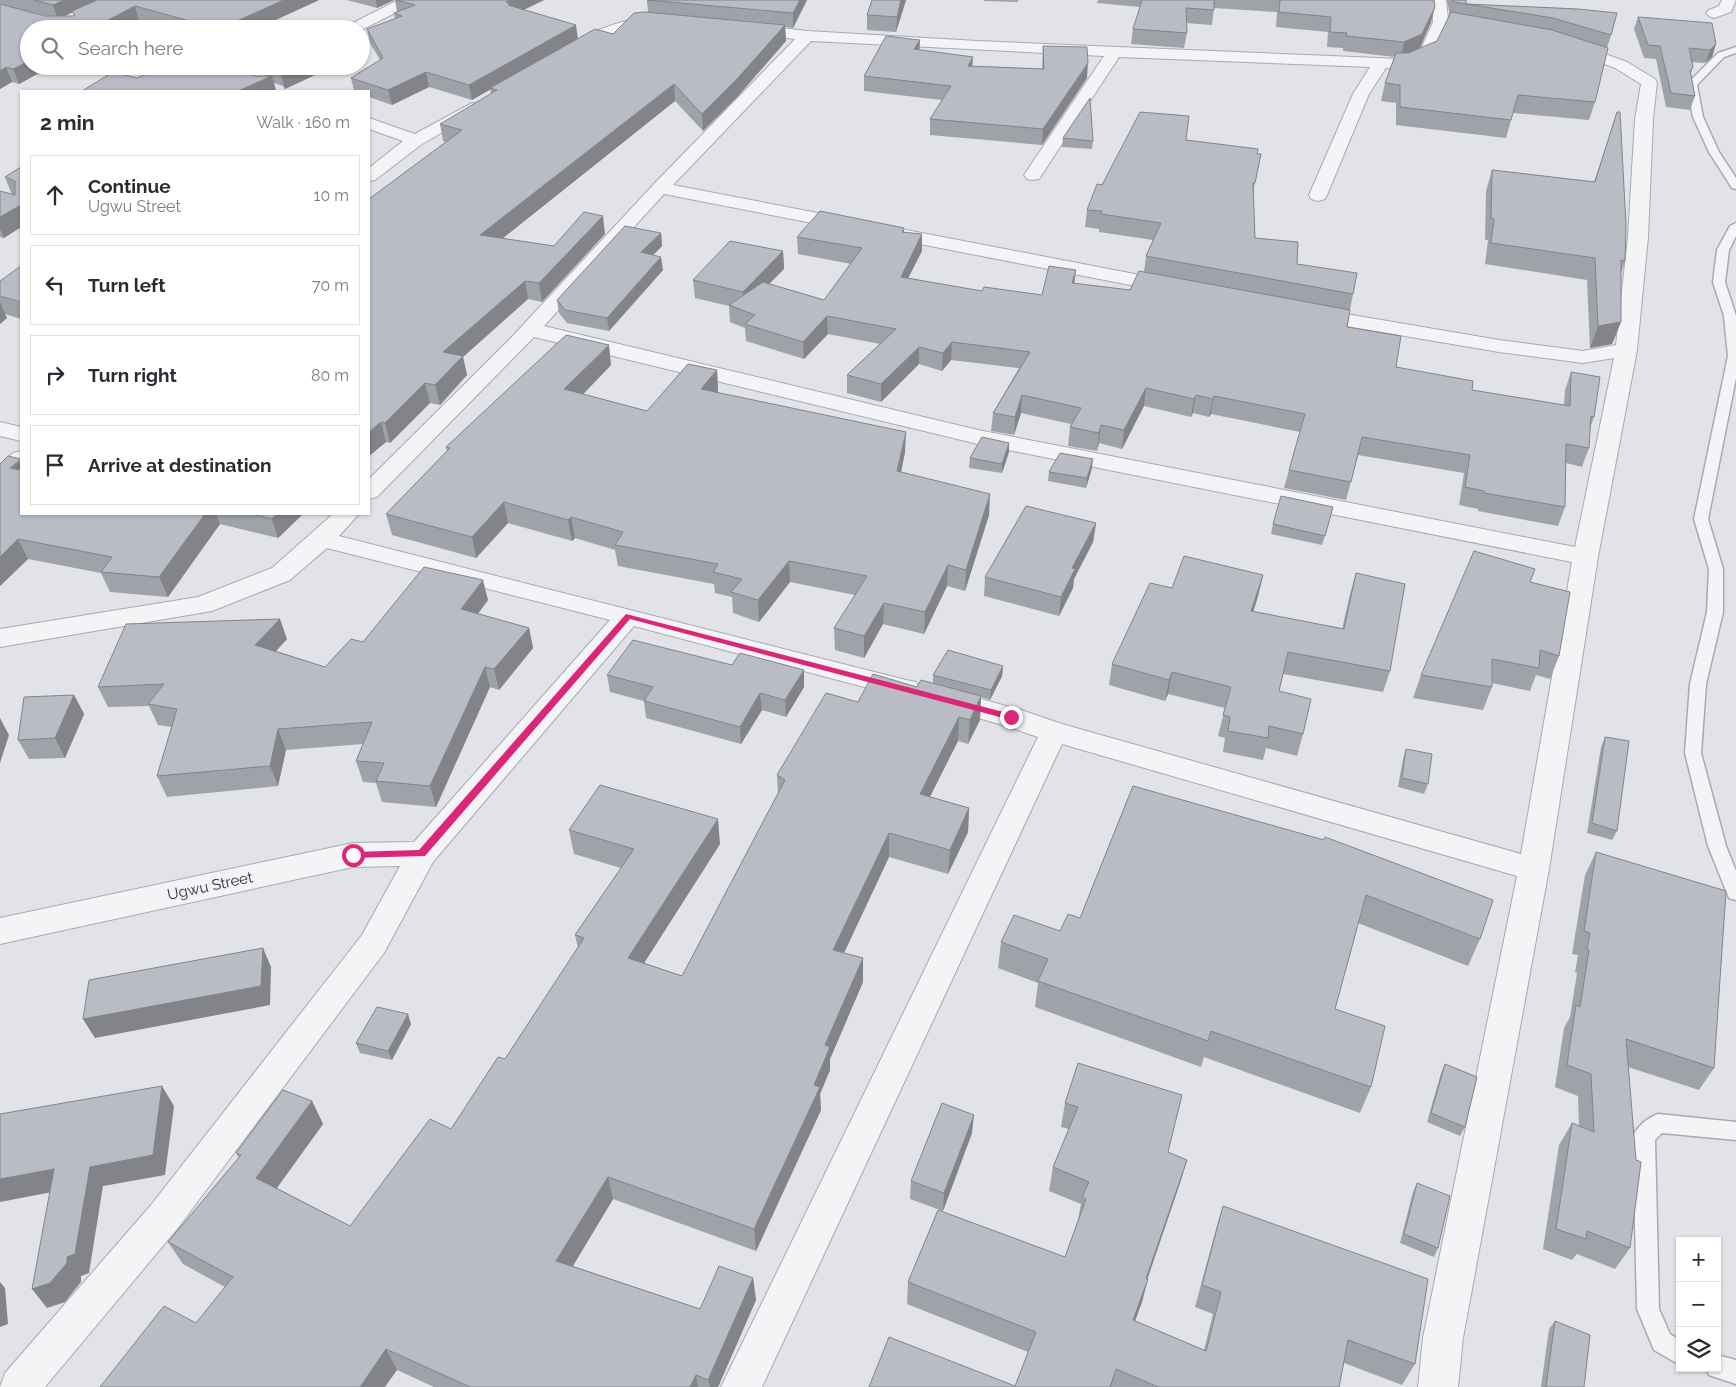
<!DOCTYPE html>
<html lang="en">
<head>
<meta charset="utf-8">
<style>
	:root { --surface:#fff; --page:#f2f2f3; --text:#2b2b33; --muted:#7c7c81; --line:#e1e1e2 }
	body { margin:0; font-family:Raleway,sans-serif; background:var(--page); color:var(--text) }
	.controls { position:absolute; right:15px; bottom:15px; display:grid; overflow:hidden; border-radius:0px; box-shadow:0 1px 4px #0004 }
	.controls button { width:45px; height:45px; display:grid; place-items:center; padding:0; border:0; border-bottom:1px solid var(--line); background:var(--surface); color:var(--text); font:25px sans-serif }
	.stop { position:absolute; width:15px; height:15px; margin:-11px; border:4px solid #db2777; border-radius:50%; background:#fff }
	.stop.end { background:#db2777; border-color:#fff; box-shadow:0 1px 5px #0008 }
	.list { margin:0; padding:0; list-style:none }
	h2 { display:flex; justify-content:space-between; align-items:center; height:65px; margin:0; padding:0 20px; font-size:21px }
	h2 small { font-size:16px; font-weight:400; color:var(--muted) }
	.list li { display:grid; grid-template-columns:32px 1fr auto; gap:15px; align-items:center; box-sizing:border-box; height:80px; margin:0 10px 10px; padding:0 10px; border:1px solid var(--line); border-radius:0px }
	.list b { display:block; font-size:19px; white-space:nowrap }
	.list p { margin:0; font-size:16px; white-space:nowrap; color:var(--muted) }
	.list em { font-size:16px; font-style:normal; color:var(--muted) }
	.icon { flex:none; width:28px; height:28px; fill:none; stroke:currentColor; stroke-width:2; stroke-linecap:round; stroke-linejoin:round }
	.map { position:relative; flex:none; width:1736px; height:1387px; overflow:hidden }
	.search { position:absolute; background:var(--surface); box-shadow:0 1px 4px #0004; left:20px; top:20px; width:350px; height:55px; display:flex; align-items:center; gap:12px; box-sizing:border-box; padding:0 18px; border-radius:28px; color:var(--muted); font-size:19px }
	.panel { position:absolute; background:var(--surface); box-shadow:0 1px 4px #0004; left:20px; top:90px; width:350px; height:425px; border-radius:0px }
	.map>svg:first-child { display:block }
</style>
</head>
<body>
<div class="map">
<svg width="1736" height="1387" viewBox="0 0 1736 1387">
	<rect width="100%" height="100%" fill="#e1e3e8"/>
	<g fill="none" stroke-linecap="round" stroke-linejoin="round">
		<defs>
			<path id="lane" d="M1736,47V53L1724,57L1697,85L1703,117L1719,152L1736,178V189L1732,188L1709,152L1693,117L1687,84L1718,53Z
				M1736,223V236L1729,250L1725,282L1736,316V378L1708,519L1723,569V612L1706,684L1701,753L1726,846L1736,871V900L1729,898L1727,893L1708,846L1685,753L1690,684L1707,612L1709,569L1694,519L1728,356L1724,316L1713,282L1717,250L1730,226Z
				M1658,1114L1736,1122V1140L1662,1133L1655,1140L1659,1309L1670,1334L1680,1340V1365L1654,1350L1637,1309L1633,1136C1638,1126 1647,1118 1658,1114Z
				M1717,1355L1736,1360V1384L1709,1375L1706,1368H1717Z"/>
			<path id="street" d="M398,0H417L415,3L361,30V29H344L347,26Z
				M1432,0H1446L1448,19L1483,24L1488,26L1491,29L1488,32L1483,34L1446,27L1432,57L1403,69L1386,68L1369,94L1327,195L1325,199L1318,201L1311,199L1309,195L1353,94L1370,67L1119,57L1039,179L1033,180L1027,179L1024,175L1104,56L811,41L673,185L1171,281L1178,283L1181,287L1178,291L1171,293L664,194L544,326L978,430L1575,547L1614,358L1583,363L1499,352L1311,320L1304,318L1301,314L1304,310L1311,308L1499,340L1583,351L1616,345L1628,237L1635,119L1641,84L1615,68L1564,49L1562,46L1564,43H1576L1627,62L1655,79L1657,82L1653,119L1648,237L1637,350L1598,557L1549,869L1463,1338L1458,1387H1418L1423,1338L1517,876L1062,744L762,1387H721L1038,737L1003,725L935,706L931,699L935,692L945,689L1021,710L1062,724L1521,854L1572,562L978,444L534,337L377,497L369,499V479L509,340L654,184L795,39L743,32L740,29L743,26L748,24L807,31L977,41L1401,59L1420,51L1433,22Z
				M1722,0H1736L1731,12L1714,18L1709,16L1706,13L1709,10L1719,6Z
				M644,17L660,19L663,22L660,25C646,29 632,27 618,33C605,39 582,57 568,53L566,50C577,34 625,20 644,17Z
				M265,66H286L284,69L254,84H242L240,81L242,78Z
				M472,103L478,104L480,108L478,112L422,144L375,180L369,181V168L403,141L369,129V118L415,134Z
				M0,422L21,427V441L0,436Z
				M21,451V470L8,482L0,484V465L13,453Z
				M333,514H359L339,536L906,680L916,682L920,689L916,696L906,698L634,626L433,862L384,953L177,1229L45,1387H0L5,1373L151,1205L362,935L400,866L353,867L0,944V918L353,843L414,842L610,620L327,548L290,580L212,611L0,647V629L198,597L272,568Z"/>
		</defs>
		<!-- lane casing -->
		<use href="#lane" stroke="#a7aab2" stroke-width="3"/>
		<!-- street casing -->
		<use href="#street" stroke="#a7aab2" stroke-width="2"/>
		<!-- lane -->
		<use href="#lane" fill="#f4f4f7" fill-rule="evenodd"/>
		<!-- street -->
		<use href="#street" fill="#f4f4f7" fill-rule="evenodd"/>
	</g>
	<!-- wall -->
	<path fill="#9fa2a9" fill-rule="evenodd" d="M0,0H319L256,29H169L139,21L124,29H29V66H52L19,84L12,82L0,89ZM14,8L48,16H45ZM73,12L74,16H64Z
		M347,0H394L377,8Z
		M395,0H544L524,10L578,38L613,34L648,12L647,0H807L793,28L785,27L786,41L738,96L703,131L675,101L502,239L554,246L605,234L542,302L528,299L463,357L467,375L440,405L430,403L390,443L386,442L369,456L446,142L443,141L440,124L491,94L490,89L472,100L429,87L392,105L369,97V91H354L351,78L380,60L370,43L367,29L395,19L394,13L397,12Z
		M906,0L896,32L867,30V15Z
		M984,0H1018V2L984,1Z
		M1098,0H1434L1431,22L1419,49L1437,41L1450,16L1447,0H1466V4L1578,9L1611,35L1607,48L1595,102L1589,120L1513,113L1506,138L1396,125V103L1381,101L1385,83L1395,57L1343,51V48L1327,47L1328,32L1276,27L1277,12L1214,8L1212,25L1186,23L1187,33L1184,48L1131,44L1133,29L1140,7L1097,3Z
		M1638,17L1716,44L1712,57L1705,63L1692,62L1693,67L1691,73L1695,96L1690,110L1666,107L1656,59L1644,58L1634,29Z
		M920,40L919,50L973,66L1042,69L1043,46L1087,78L1042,145L930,135V119L942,100L864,91V76Z
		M165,66H261L247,73L256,76H265L263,67L334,66L285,89L283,86L274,83L276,91L137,78Z
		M1617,112L1625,261L1621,274V322L1612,344L1590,348L1587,280L1485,264L1488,240H1485L1486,191L1492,170L1594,182Z
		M1063,138L1093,141L1092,149L1062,147Z
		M1186,140L1261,154L1253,193L1255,238L1297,264L1353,294L1350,310L1347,327L1396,367L1472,390L1564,405L1565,390L1571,372L1594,417L1590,428L1589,448L1582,467L1566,463L1565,507L1558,526L1478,511V509L1459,505L1464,473L1358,455L1346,500L1284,488L1289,470L1300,432L1211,414L1209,417L1193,413L1191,417L1144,406L1122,449L1099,443L1097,451L1068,446L1070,427L1071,424L1021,413L1014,435L991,431L993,413L1019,368L951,360L942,371L919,364L881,402L847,393V375L880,344L828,334L804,359L746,341L745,328L730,322L729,306L695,298L693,280L783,251L784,269L769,284L824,300L851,264L798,254L797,237L904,228V232L922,234V251L908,278L982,291L1042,295L1074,283L1130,290L1144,272L1146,256L1153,240L1099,232V229L1085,227L1087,210L1102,185Z
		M21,167V227L4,238L0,237V191L12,195L5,177Z
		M661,233L662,246L653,255L663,270L609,331L567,323L559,313L557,300Z
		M21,266V319L5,314L7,318L0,324V281Z
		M611,365L583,394L647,411L717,370L718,391L717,393L905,452L901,472L989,515L965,591L947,586L924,634L883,624L864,658L835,650L834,628L855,595L790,582L759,622L733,613L732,597L715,593L714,584L618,566L615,550L575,538L572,541L508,523L476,558L392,535L386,514L447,451L446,447Z
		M1009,443V452L1002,473L969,468L970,458Z
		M0,464L21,514H303L278,538L220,524L168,597L110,592L101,573L28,559L0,586Z
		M1092,468L1086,488L1048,481L1049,472Z
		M1331,516L1322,545L1271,534L1273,524Z
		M1096,523L1093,542L1074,579L1073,588L1059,616L984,596L985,577Z
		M1356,573L1390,671L1383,692L1283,674L1279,691L1303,734L1297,756L1266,748L1263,760L1223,752L1225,738L1218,736L1225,708L1168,694L1165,701L1109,685L1112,664L1172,588L1263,575L1258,596L1253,612L1342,629L1350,594Z
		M1530,582L1559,656L1550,679L1536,675L1530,691L1492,683V687L1483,710L1413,698L1421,675Z
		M488,600L478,614L529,628L533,648L499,690L490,687L436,807L382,802L376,783L363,782L356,761L363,744L286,750L278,786L167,797L157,776L172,727L158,725L149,706L108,707L98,687L287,639L276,651L325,667L363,642Z
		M732,665L804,670V687L786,717L762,710L741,744L646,718L644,701L610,692L607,675Z
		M1003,666L1002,676L990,700L981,697L980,720L968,744L958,741L930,797L969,808L968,832L948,874L889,857L844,953L863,958V982L830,1059V1070L820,1094L821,1110L756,1251L613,1199L573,1266L700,1309L753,1278L756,1300L718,1387H434L397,1370L196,1323L225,1287L183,1264L168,1242L239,1158L236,1153L312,1101L323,1124L277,1188L350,1226L451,1129L505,1059L578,948L575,935L621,868L574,854L569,830L720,844L644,963L682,976L778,794L777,775L858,702L933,683V675Z
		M74,695L84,714L65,758L29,759L18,740Z
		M1605,737L1617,831L1612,840L1587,833L1601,747Z
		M1406,749L1428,784L1424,794L1398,787L1403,759Z
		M1133,786L1480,939L1468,966L1358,923L1335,1009L1371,1087L1360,1113L1204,1057L1201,1067L1035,1007L1038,983L998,968L1001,942L1060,931L1080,918Z
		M1596,852L1714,1068L1699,1090L1628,1067L1630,1248L1615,1269L1577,1254L1572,1260L1543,1249L1559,1145L1572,1123L1579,1126L1578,1096L1555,1087L1564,1028L1570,1017L1577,973L1575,972L1578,955L1572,954L1585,875Z
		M411,1024L392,1060L360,1053L356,1043Z
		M1078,1063L1168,1152L1187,1160L1180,1183L1147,1279L1142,1302L1135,1321L1204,1350L1213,1314L1195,1307L1216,1229L1223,1206L1415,1364L1402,1385L1344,1363L1339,1387H869L1015,1386L1028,1352L907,1304L908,1282L1065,1257L1078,1220L1081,1204L1049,1191L1053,1167L1069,1129L1061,1127L1065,1103Z
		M1445,1064L1465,1127L1460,1136L1427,1122L1441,1073Z
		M972,1133L943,1211L910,1199L911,1181Z
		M1417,1183L1438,1248L1434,1257L1400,1243L1413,1192Z
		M1555,1321L1584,1387H1541L1549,1329Z"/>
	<!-- shaded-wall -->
	<path fill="#82848a" d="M64,0H100L58,19L53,5Z
		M284,0H319L256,29H219Z
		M376,0H394L377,8Z
		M511,0H544L512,15L506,2Z
		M800,0H807L793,28V13Z
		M901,0H906L896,32L897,17Z
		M135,6L139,21L124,29H91Z
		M1435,7L1431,22L1419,50L1401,57L1404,42Z
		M576,25L578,39L472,100L469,85Z
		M785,25L786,41L738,96L703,131L702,114Z
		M920,40L919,54L914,49Z
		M1716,44L1712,57L1705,63L1710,50Z
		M973,57L972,72L968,66Z
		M29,61V66H52L19,84L13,69Z
		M1088,63L1087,78L1042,145L1043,129Z
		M245,66H261L247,73Z
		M301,66H334L285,89L281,75Z
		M6,67L12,82L0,89V71Z
		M426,72L429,87L392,105L388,90Z
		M272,76L276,91H238Z
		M674,84L675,101L483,254L480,235Z
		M21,205V227L4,238L0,229V217Z
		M603,216L605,234L542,302L539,283Z
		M661,233L662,246L643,265L641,252Z
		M922,234V251L900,294L901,277Z
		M783,251L784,269L744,309L743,292Z
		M661,257L663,270L609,331L607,318Z
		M1076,270L1074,287L1072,283Z
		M525,281L528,299L463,357L467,375L440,405L435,385L443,352Z
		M0,302L7,318L0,324Z
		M827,316L828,334L804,359L803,342Z
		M1621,322L1612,344L1590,348L1598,326Z
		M952,342L951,360L942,371L943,353Z
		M609,345L611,365L568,410L564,389Z
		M919,347V364L881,402V384Z
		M717,370L718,391L703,410L701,389Z
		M425,383L430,403L390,443L385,423Z
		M1146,388L1144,406L1122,449L1124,430Z
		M1022,395L1021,413L1014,435L1015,417Z
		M1196,395L1193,413L1191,417L1194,399Z
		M1214,396L1211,414L1209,417L1213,399Z
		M381,422L386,442L369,456V432Z
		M1101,425L1099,443L1097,451L1099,433Z
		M906,432L905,452L897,492V471Z
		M1009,443V452L1002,473V464Z
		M1093,459L1092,468L1086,488L1087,478Z
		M21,460V486L10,468Z
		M990,494L989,515L965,591L966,570Z
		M504,502L508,523L476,558L472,537Z
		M205,514H216L220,524L168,597L159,577Z
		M277,514H303L278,538L272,519Z
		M571,517L575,538L572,541L568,520Z
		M1096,523L1093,542L1074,579L1073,588L1059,616L1061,597L1072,568Z
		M18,539L28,559L0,586V557Z
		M789,561L790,582L759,622L758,600Z
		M948,565L947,586L924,634L925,612Z
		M1263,575L1258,596L1247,632L1251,611Z
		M483,580L488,600L466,629L461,609Z
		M884,603L883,624L864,658V636Z
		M280,619L287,639L263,665L255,645Z
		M529,628L533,648L499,690L494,669Z
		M1003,666L1002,676L990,700L991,690Z
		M485,667L490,687L436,807L430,786Z
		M804,670V687L786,717L785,700Z
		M1172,672L1168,694L1165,701L1169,680Z
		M760,693L762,710L741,744L740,727Z
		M74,695L84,714L65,758L55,738Z
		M981,696L980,720L968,744L970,720Z
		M959,717L958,741L919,818L920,794Z
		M0,718L9,735L0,763Z
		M278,729L286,750L278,786L270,766Z
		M969,808L968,832L948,874L950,850Z
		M718,819L720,844L632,982L628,958Z
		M889,833V857L834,974L833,950Z
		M263,948L271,967L270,1005L95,1038L83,1019Z
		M863,958V982L830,1059V1070L820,1094L821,1110L756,1251L754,1229L825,1045Z
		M408,1014L411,1024L392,1060L388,1051Z
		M162,1086L174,1106L165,1175L103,1186L89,1273L81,1276V1282L65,1302L47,1308L32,1289L90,1167Z
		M312,1101L323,1124L268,1200L256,1178Z
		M974,1115L972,1133L943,1211L944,1193Z
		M1187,1160L1180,1183L1140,1301L1146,1279Z
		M54,1169L68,1189L0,1202V1179Z
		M608,1177L613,1199L563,1282L556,1261Z
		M753,1278L756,1300L718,1387H710L708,1380Z
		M1148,1279L1142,1302L1127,1342L1133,1320Z
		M0,1282L5,1288L8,1324L0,1327Z
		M386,1349L397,1370L385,1387H360Z
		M1116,1369L1111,1387H1110Z
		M696,1375L698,1387H690Z"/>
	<!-- building -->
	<path fill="#b9bcc5" stroke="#82848a" d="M34,0H64L53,5Z
		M97,0H284L219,29L135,6L91,29H29V61L13,69L6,67L0,71V4L45,16H73L75,15L72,11Z
		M396,0H511L506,2L511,4L508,5L576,25L469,85L426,72L388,90L351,78L383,58L367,29L402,16L394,13L415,5Z
		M647,0H800L793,13Z
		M872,0H901L897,17L867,15Z
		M1142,0H1214V10L1186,8L1187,33L1133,29Z
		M1280,0H1434L1435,7L1422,34L1404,42L1346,36L1347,33L1330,32L1331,17L1279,12Z
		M1453,0H1466V4L1578,9L1617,13L1611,35L1553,18L1454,2Z
		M645,12L785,25L737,79L702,114L674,84L480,235L554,246L584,212L603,216L539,283L525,281L443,352L463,356L435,385L425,383L385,423L381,422L369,432V199L462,130L440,124L497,90L490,88L595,29L613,34L634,13Z
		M1451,12L1552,30L1608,48L1595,102L1518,95L1511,120L1400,107V85L1385,83L1396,53H1408L1437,41Z
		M1638,17L1712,23L1716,44L1710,50L1689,48L1693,67L1690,71L1695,96L1671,93L1660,46L1648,45Z
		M886,36L920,40L914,49L973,57L968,66L1044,69L1043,46L1087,47L1088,63L1043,129L930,119L951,86L864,76Z
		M165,66H228L256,76H272L238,91H82L113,72L137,78Z
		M264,66H301L281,75L279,72L263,67Z
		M1090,98L1093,141L1063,138Z
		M1140,112L1189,116L1186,140L1258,149L1257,154H1261L1255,183H1253L1255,238L1298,242L1297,264L1357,273L1353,294L1146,256L1161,223L1101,214L1102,211L1087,210L1097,184L1102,185Z
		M1617,112H1620L1626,225L1625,261L1621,260V322L1598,326L1595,258L1491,243L1494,219L1491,218L1492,170L1595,182Z
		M21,167V205L0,217V191L15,195V181L5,177Z
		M820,211L904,228L902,232L922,234L901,277L982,291L984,287L1042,295L1049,266L1076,270L1072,283L1130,290L1139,271L1350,310L1347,327L1401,336L1396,367L1473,381L1472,390L1570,406L1571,372L1600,377L1594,417L1591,416L1589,448L1566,444L1565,507L1484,493V491L1465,487L1470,455L1362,437L1351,482L1289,470L1305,414L1214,396L1213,399L1196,395L1194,399L1146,388L1124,430L1101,425L1099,433L1070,427L1081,408L1022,395L1015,417L993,413L1030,352L952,342L943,353L919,347L881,384L847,375L896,329L827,316L803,342L745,324L755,315L729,305L763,282L824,300L862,248L797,237Z
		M625,226L661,233L641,252L661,257L607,318L565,310L557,300Z
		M730,241L783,251L743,292L693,280Z
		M21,266V302L0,296V281Z
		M566,335L609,345L564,389L647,411L688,364L717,370L701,389L906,432L897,471L990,494L966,570L948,565L925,612L884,603L864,636L834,628L867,576L789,561L758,600L731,592L742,579L713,572L718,564L615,545L623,532L571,517L568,520L504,502L472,537L386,514L450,448L446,447Z
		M982,437L1009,443L1002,464L970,458Z
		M1060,453L1093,459L1087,478L1049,472Z
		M8,456L21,459L10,468L21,470V514H205L159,577L101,572L112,557L18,539L0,557V464Z
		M1281,496L1333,507L1325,536L1273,524Z
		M1026,506L1096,523L1072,568L1075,569L1061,597L985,577Z
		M252,514H277L272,519Z
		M1474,551L1535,569L1530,582L1570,592L1559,656L1540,650L1539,668L1492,659V687L1421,675Z
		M1184,556L1263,575L1251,611L1344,629L1356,573L1405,584L1390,671L1288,652L1279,691L1311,699L1303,734L1269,726L1268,738L1228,731L1230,717L1223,715L1231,687L1172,672L1169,680L1112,664L1150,583L1172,588Z
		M424,567L483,580L461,609L529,628L494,669L485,667L430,786L376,781L384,763L356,761L372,722L278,729L270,766L157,776L177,709L148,704L164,684L98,687L126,624L280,619L255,645L325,667L351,639L363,642Z
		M633,640L732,665L740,653L804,670L785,700L760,693L740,727L644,701L653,687L607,675Z
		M948,650L1003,666L991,690L933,675Z
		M873,674L917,687L921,680L981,696L970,720L959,717L920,794L969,808L950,850L889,833L833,950L863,958L825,1045L830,1047L814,1085L820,1087L754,1229L608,1177L556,1261L700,1309L719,1266L753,1278L708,1380L696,1375L690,1387H470L386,1349L360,1387H100L164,1306L196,1323L233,1277L168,1242L241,1155L236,1153L283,1090L312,1101L256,1178L350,1226L430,1119L451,1129L498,1057L505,1059L584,938L575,935L634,849L569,830L600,785L718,819L628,958L682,976L785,780L777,775L826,693L858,702Z
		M74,695L55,738L18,740L24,697Z
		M1605,737L1629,741L1617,831L1592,823Z
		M1406,749L1432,754L1428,784L1402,778Z
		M1133,786L1324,840L1325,837L1493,900L1480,939L1366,895L1335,1009L1385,1026L1371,1087L1211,1031L1208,1041L1038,981L1048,959L1001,942L1014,915L1060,931L1068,914L1080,918Z
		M1596,852L1726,891L1714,1068L1626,1039L1636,1160L1641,1162L1630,1248L1587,1231L1586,1239L1556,1229L1572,1123L1594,1132L1591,1074L1567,1065L1576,1005L1580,1007L1589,950L1587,949L1590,933L1584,931Z
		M263,948L261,986L83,1019L89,980Z
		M377,1007L408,1014L388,1051L356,1043Z
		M1078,1063L1182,1095L1168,1152L1187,1160L1146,1279H1148L1133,1320L1206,1351L1221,1292L1202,1285L1223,1206L1428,1279L1415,1364L1348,1340L1339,1387H1158L1116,1369L1110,1387H869L889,1337L1015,1386L1036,1332L908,1282L938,1210L1065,1257L1086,1199L1082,1197L1089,1182L1053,1167L1078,1107L1065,1103Z
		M1445,1064L1477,1077L1465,1127L1431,1113Z
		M162,1086L153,1155L90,1167L75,1254L67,1257V1263L50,1283L32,1289L54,1169L0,1179V1114Z
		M942,1103L974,1115L944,1193L911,1181Z
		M1417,1183L1450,1196L1438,1248L1404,1234Z
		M1555,1321L1590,1335L1584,1387H1546Z"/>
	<!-- route -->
	<path fill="#db2777" d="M626,614L1011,714L1015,717L1011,720L630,619L425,856L350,858L349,855L353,852L419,850Z"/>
	<g text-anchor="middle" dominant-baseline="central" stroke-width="4.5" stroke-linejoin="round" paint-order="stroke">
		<!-- street labels -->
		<g font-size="15" fill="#2c303e" stroke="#f1f2f6">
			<text transform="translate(210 886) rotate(-12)">Ugwu Street</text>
		</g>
	</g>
</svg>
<div class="controls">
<button>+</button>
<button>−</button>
<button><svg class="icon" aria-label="layers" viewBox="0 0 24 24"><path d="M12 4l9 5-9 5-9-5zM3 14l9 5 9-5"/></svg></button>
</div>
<div class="stop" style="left:353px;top:855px"></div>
<div class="stop end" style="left:1011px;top:717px"></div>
<div class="search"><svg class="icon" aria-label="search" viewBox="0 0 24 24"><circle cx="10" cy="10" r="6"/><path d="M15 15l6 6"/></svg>Search here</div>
<section class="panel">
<h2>2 min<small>Walk · 160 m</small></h2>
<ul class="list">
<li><svg class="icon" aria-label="ahead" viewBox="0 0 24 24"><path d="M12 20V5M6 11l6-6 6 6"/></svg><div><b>Continue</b><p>Ugwu Street</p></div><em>10 m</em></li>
<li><svg class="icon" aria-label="left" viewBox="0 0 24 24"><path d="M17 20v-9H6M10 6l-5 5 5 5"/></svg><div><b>Turn left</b></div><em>70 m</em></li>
<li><svg class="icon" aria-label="right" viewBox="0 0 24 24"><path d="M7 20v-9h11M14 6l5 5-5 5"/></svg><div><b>Turn right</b></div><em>80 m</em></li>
<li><svg class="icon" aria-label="arrive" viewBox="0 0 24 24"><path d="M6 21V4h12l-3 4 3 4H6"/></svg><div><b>Arrive at destination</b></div></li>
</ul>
</section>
</div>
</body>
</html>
